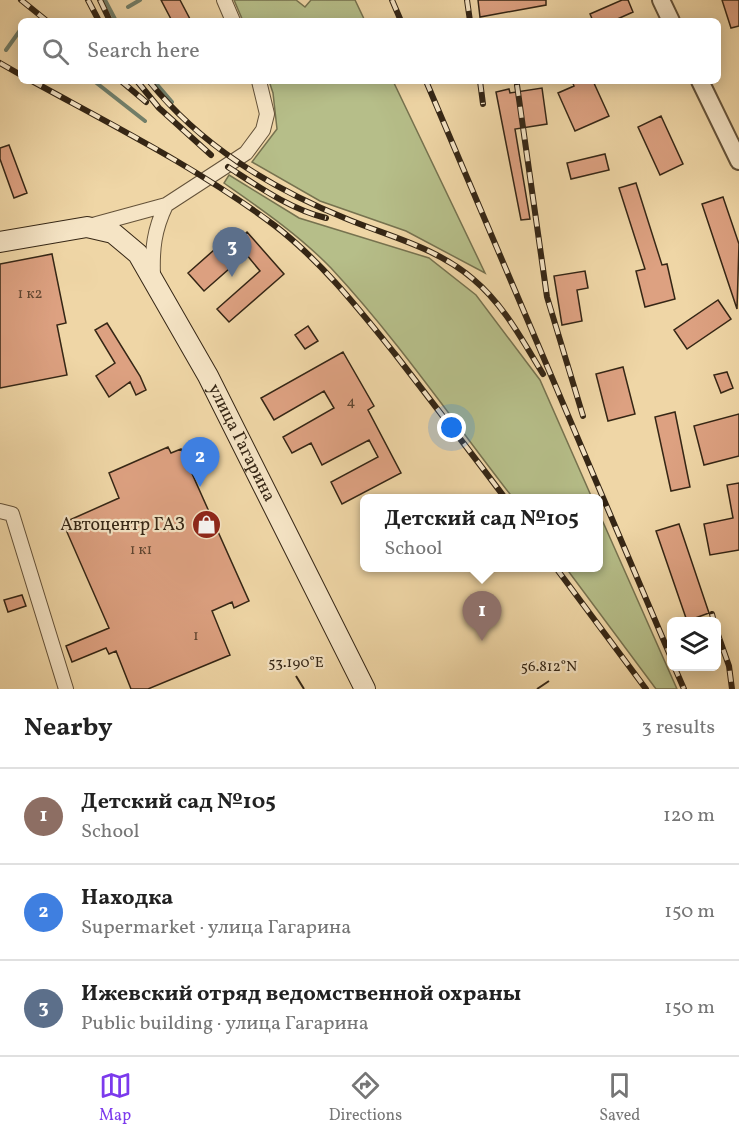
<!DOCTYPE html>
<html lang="en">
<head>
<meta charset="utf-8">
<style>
	:root { --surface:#fff; --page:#f6f6f6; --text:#222; --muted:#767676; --line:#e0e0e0; --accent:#7c3aed }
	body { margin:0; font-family:Vollkorn,serif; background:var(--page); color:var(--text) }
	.controls { position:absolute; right:18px; bottom:18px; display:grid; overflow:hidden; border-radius:9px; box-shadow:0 3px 15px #0003 }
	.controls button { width:54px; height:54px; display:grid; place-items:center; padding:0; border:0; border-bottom:2px solid var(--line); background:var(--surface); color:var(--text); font:30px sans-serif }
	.you { position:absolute; left:452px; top:428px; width:21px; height:21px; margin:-15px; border:4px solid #fff; border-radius:50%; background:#1a73e8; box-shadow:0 0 0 9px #1a73e833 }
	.badge { display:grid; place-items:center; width:39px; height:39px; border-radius:50%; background:var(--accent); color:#fff; font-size:20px; font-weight:700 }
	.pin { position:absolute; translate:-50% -50px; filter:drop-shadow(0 2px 3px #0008) }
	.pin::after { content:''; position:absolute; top:32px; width:21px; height:18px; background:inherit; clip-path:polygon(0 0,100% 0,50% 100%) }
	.popup { position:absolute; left:360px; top:494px; width:243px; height:78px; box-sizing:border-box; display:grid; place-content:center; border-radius:9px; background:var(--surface); filter:drop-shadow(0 2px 4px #0005); font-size:20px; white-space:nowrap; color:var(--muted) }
	.popup b { font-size:22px; color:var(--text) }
	.popup::after { content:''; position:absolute; left:50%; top:100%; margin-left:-12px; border:12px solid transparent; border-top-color:var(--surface) }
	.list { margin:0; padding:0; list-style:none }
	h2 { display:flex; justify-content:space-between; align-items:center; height:78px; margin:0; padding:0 24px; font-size:26px }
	h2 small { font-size:20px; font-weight:400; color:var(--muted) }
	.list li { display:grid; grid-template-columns:39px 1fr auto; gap:18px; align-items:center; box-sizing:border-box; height:96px; padding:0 24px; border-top:2px solid var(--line) }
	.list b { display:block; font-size:22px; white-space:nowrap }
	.list p { margin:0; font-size:20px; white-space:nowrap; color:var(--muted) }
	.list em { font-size:20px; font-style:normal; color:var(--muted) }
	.icon { flex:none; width:33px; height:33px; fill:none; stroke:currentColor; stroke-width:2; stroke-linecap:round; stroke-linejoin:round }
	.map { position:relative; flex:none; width:739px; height:689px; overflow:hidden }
	.search { position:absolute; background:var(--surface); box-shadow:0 3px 15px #0003; left:18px; right:18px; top:18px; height:66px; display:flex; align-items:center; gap:15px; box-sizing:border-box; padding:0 21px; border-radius:9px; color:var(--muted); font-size:22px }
	.sheet { height:366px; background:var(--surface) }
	nav { display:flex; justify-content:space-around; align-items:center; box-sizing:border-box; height:84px; border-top:2px solid var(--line); background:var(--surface); font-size:16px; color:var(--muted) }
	nav a { display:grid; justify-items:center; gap:3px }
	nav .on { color:var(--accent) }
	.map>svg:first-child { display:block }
</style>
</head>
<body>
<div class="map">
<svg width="739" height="689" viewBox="0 0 739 689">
	<rect width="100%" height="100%" fill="#efd6a6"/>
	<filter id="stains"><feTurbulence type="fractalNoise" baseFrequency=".00333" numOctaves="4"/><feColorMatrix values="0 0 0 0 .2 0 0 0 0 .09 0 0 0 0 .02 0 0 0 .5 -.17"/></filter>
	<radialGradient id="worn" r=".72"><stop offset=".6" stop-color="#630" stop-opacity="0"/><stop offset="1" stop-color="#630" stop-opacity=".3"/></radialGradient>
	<!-- green -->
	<path fill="#b6be89" stroke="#76724f" stroke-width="1.5" d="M234,0H296L305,7L311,0H355L365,21H243Z
		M269,81H393L485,273L406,231L320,201L252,162L277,129L273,93Z
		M229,175L299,218L429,258L476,295L540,380L592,498H513C453,421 398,340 331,268C299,235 261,209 224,183Z
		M599,513L677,689H656L566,568H599Z"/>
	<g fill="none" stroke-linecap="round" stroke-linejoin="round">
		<!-- stream -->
		<path stroke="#727f6a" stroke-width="4" d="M105,0L116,21
			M128,7L140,0
			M6,50L21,29
			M94,81L145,121
			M154,81L172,102"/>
	</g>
	<!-- building -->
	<path fill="#dda181" stroke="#352615" stroke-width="1.5" d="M161,0H180L191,21H172Z
		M478,0H546V5L480,17Z
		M622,0H628L633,12L613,21H593L590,14Z
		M722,0H739V26L731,28Z
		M572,81H593L609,116L575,131L558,93L574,86Z
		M542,88L547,124L515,129L530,219L521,220L496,92L509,89L510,93Z
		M661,116L683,164L660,175L638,127Z
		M9,145L27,193L14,198L0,159V148Z
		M605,154L609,170L571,179L567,163Z
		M636,183L662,265L667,264L675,299L645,307L636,271L645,269L619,188Z
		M723,197L739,244L737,309L702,204Z
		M247,232L284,274L229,322L217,309L260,271L246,254L204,291L188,273L214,250L220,256Z
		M52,254L66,323L57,325L67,375L0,388V264Z
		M585,271L588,288L577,290L582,321L562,325L554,276Z
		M718,300L731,319L687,349L674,330Z
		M107,323L140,376L146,390L136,395L130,382L109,397L96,376L115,363L95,330Z
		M308,326L318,341L305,349L295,335Z
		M343,352L374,406L368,410L401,473L342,504L331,482L378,457L369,440L322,465L311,443L292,453L283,437L334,408L324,391L274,420L261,398Z
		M623,367L635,414L608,421L596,374Z
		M727,372L733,388L721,393L714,375Z
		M675,412L690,487L671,491L655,417Z
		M739,414V456L704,465L694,426Z
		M168,447L171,453L181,449L249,601L234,608L232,602L212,611L230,655L148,689H131L116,651L109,654L106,648L72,662L66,646L109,628L63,523L119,498L109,473Z
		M739,483V550L710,555L704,524L733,518L727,485Z
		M679,524L709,613L687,621L656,531Z
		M22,595L26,606L8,612L4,600Z"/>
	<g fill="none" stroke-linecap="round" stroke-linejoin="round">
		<defs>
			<path id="minor" d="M224,0L233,21
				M89,226L166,205L246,153L263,130L267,114L259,81
				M153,276C152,249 154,230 166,205
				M0,511L12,514L66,689"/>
			<path id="tertiary" d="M661,0L671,21
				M700,81L739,161"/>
			<g id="secondary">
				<path id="s1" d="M0,242L87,227L113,233L138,254L208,376L365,689"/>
			</g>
		</defs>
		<!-- minor casing -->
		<use href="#minor" stroke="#645239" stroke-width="16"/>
		<!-- tertiary casing -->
		<use href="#tertiary" stroke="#645239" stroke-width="20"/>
		<!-- secondary casing -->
		<use href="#secondary" stroke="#352615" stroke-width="22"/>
		<!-- minor -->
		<use href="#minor" stroke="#f5e4c5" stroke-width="14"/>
		<!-- tertiary -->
		<use href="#tertiary" stroke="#f5e4c5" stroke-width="16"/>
		<!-- secondary -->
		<use href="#secondary" stroke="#f5e4c5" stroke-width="20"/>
		<defs>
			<path id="rail" d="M21,0L47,21
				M88,0L99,21
				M100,0L110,21
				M392,0L401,21
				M467,0L470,21
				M0,63L21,75
				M32,81C114,126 199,169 274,225C321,261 358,308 395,354C432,402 469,450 505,498
				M121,81L146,102
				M137,81L159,108L211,155
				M149,81C201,146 271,188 347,219C391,237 437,248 473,279C504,305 522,340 543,374
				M426,81L672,660
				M480,81L483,104
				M517,85L547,297L583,416
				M228,167C259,187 290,209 326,218
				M556,568L646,689
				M712,614L714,622
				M716,629L729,666L732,689
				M674,666L684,689"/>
		</defs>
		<!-- rail casing -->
		<use href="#rail" stroke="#352615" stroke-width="6"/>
		<!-- rail -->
		<use href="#rail" stroke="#f5e4c5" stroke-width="4" stroke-dasharray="11" stroke-linecap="butt"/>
	</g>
	<!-- ticks -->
	<path fill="none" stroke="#352615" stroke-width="2" d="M296,676L304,689M537,689L549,681"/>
	<!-- icons -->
	<defs>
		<symbol id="shop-disc" viewBox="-11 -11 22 22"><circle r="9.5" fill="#8f2418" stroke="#f5e4c5"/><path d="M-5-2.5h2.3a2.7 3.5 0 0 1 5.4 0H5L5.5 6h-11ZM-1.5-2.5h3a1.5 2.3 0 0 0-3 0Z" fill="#fff"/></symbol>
	</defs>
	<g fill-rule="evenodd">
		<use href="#shop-disc" x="190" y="508" width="33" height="33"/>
	</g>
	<g text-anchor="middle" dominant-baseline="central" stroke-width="4.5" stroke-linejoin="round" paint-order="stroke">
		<!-- number labels -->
		<g font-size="15" fill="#5f4530">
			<text x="30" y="294">1 к2</text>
			<text x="351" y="402">4</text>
			<text x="141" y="550">1 к1</text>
			<text x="196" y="636">1</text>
		</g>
		<!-- street labels -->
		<g font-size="18" fill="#352615" stroke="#f5e4c5">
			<text stroke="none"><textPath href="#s1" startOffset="363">улица Гагарина</textPath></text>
		</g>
		<!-- poi labels -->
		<g font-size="18" fill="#352615" stroke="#f5e4c5" text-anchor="end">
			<text x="185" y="525">Автоцентр ГАЗ</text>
		</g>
	</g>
	<g font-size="15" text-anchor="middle" fill="#352615" stroke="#f5e4c5" stroke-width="4.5" stroke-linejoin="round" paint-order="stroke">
		<text x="296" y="667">53.190°E</text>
		<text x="549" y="671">56.812°N</text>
	</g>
	<rect width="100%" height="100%" filter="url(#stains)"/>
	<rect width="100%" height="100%" fill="url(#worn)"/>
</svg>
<div class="controls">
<button><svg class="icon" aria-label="layers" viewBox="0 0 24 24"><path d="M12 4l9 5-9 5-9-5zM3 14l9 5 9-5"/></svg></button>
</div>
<div class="you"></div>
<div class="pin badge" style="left:482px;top:641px;background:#8d6e63">1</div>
<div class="popup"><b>Детский сад №105</b>School</div>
<div class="pin badge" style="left:200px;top:487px;background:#3f7fe0">2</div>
<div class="pin badge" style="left:232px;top:277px;background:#5c6f8a">3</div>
<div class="search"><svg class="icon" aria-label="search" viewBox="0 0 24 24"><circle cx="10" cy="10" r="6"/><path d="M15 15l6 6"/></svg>Search here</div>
</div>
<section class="sheet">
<h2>Nearby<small>3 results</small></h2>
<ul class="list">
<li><span class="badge" style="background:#8d6e63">1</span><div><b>Детский сад №105</b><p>School</p></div><em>120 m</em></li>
<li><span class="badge" style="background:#3f7fe0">2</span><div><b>Находка</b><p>Supermarket · улица Гагарина</p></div><em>150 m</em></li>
<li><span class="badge" style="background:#5c6f8a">3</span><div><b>Ижевский отряд ведомственной охраны</b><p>Public building · улица Гагарина</p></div><em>150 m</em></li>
</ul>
</section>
<nav>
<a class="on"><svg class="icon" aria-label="map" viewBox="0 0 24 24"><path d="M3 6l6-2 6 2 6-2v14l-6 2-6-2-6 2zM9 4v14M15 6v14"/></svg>Map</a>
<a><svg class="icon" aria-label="directions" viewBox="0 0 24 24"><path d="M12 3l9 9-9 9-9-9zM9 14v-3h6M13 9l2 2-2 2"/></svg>Directions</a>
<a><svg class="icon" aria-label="saved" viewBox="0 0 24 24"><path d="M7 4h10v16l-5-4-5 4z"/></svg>Saved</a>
</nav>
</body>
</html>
